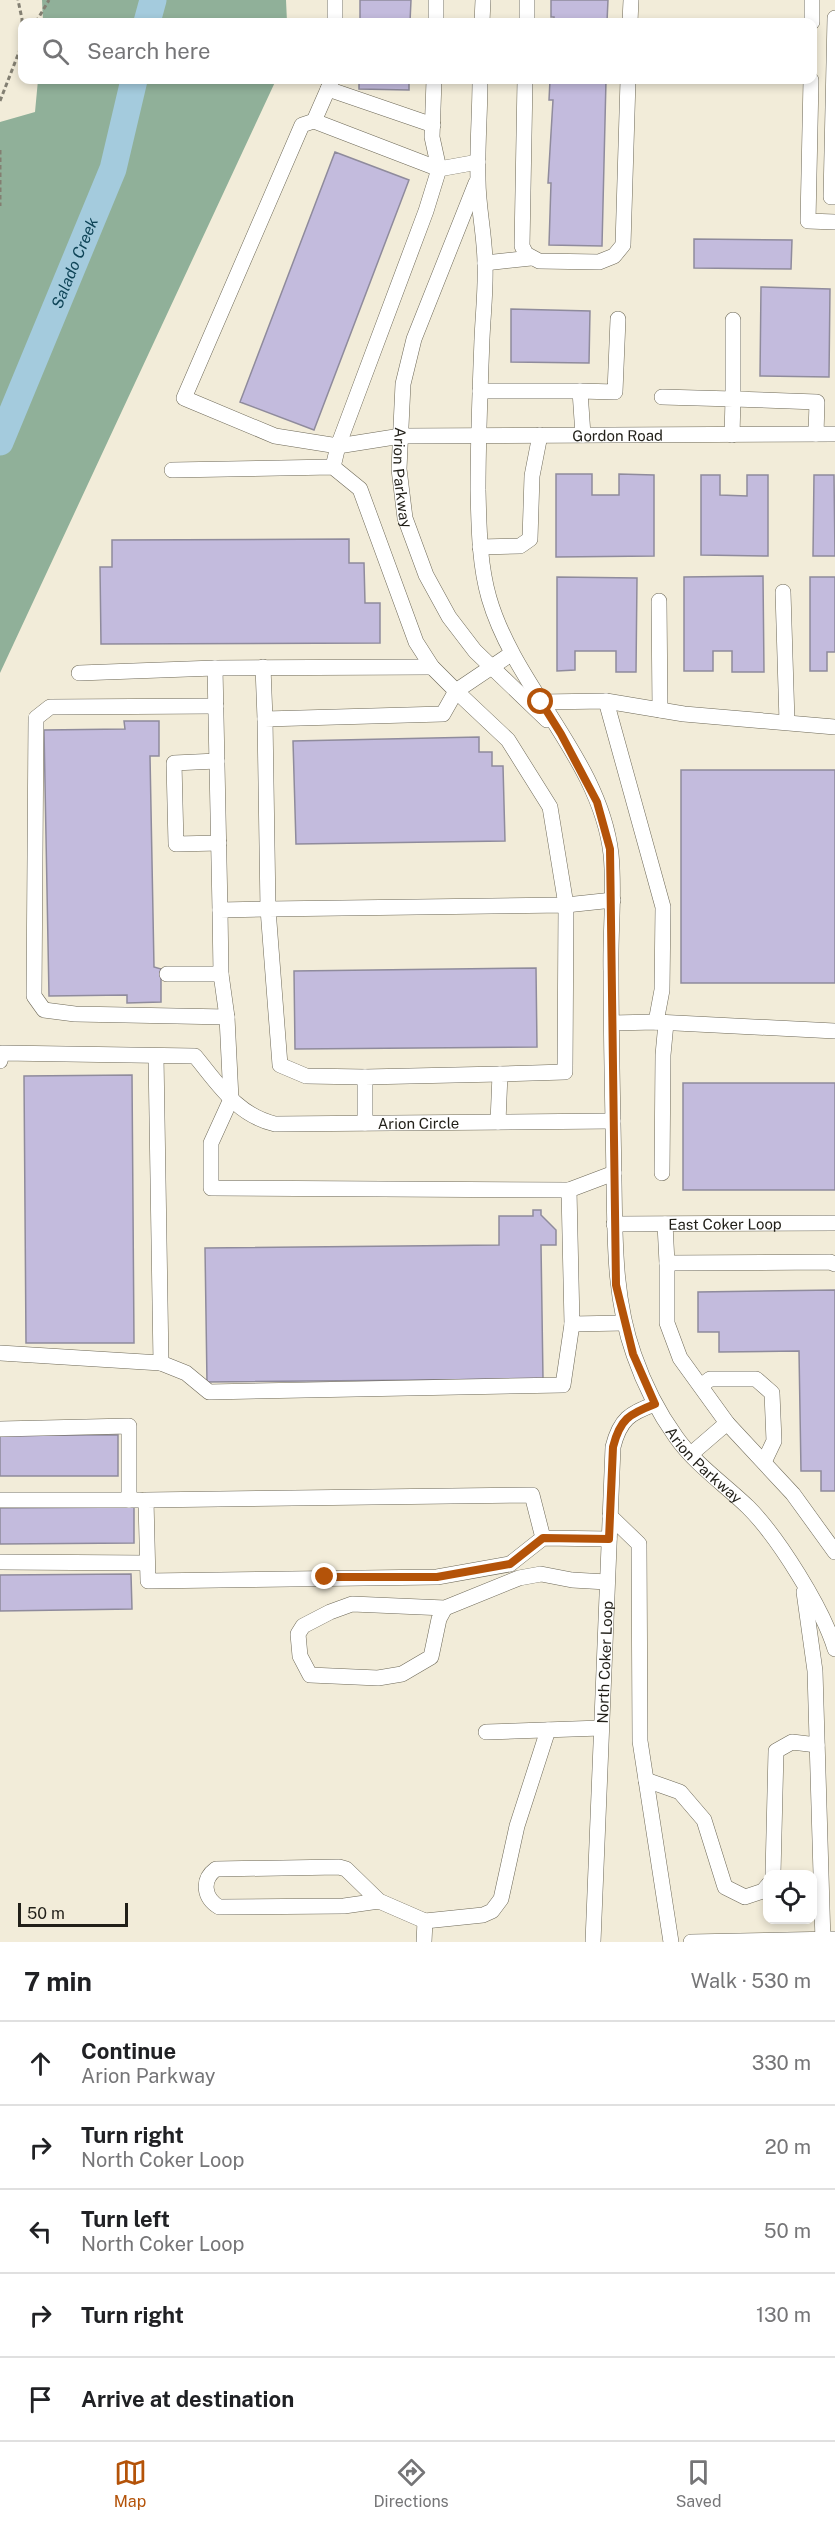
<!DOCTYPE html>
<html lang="en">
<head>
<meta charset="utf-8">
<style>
	:root { --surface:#fff; --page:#f6f6f6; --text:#202124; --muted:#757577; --line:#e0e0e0; --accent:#b45309 }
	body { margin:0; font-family:"Public Sans",sans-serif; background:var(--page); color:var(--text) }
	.controls { position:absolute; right:18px; bottom:18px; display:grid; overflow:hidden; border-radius:12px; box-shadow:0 3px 9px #0003 }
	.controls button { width:54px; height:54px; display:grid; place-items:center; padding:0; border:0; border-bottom:2px solid var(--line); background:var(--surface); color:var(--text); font:30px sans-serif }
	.scale { position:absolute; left:18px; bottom:15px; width:110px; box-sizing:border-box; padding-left:6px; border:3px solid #211f18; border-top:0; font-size:16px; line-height:21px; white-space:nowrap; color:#211f18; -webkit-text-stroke:4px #f2ecd9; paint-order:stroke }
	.stop { position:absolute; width:18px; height:18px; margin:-14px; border:4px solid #b45309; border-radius:50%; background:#fff }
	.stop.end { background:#b45309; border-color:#fff; box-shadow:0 2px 6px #0008 }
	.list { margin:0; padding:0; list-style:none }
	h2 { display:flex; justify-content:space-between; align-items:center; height:78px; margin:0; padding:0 24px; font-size:26px }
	h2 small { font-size:20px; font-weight:400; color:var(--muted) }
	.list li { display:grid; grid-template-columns:39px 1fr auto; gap:18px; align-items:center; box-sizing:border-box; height:84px; padding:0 24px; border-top:2px solid var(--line) }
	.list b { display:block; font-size:22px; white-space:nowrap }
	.list p { margin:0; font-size:20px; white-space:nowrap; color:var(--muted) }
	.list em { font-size:20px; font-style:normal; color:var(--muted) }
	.icon { flex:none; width:33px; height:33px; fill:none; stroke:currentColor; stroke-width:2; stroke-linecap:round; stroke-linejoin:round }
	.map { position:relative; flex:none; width:835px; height:1942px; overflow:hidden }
	.search { position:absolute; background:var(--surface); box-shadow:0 3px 9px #0003; left:18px; right:18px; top:18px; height:66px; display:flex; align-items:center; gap:15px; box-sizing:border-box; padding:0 21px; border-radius:12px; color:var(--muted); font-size:22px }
	.sheet { height:498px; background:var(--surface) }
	nav { display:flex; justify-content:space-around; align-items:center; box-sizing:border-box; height:84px; border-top:2px solid var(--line); background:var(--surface); font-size:16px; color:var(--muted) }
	nav a { display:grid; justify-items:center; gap:3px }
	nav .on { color:var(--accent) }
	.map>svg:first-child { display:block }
</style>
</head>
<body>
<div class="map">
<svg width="835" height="1942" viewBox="0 0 835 1942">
	<rect width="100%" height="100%" fill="#f2ecd9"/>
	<!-- forest -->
	<path fill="#90b099" d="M42,0H286L287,22H43Z
		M38,80H276L0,673V122L35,112Z"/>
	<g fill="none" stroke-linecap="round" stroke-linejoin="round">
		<!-- river -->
		<g stroke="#a4cbdd" stroke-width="27">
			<path d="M147,22L153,0"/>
			<path id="s1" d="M0,442L113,169L134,80"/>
		</g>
	</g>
	<!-- building -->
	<path fill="#c3bbdd" stroke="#8f8b9c" stroke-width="1.5" d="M360,0H411L410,22H360Z
		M551,0H608L607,22H554V17H551Z
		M359,80H409V90L359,89Z
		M550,80H606L602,246L549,245L551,183H548L553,100H549Z
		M335,152L409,180L314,430L240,402Z
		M694,239L792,240L791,269L694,268Z
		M761,287L830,289L829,377L760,376Z
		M511,309L590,311L589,363L511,362Z
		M556,474H592V495H619V474L654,475V556L556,557Z
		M701,475H720V495L747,496V475H768V556L701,555Z
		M814,475H834L835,556H813Z
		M349,539V563H364L365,603H380V643L101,644L100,567H112V540Z
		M763,576L764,672H732V651H713V671H684V577Z
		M557,577L637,578L636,672H616V651H575V670L557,671Z
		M810,577H835V652H827V671H810Z
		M124,721H159V756H150L154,967L161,969V1002L127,1003V995L49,996L44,730L125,729Z
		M479,737V752H492V766H503L505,841L296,844L293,741Z
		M681,770H835V983H681Z
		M536,968L537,1047L295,1049L294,971Z
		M132,1075L134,1343H26L24,1076Z
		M683,1083H835V1190H683Z
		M533,1210H541V1215L556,1230V1245H541L543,1379L207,1382L205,1248L499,1245V1216H533Z
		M835,1290V1491H821V1471H801L799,1351L719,1352V1332H698V1292Z
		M0,1435H118V1476H0Z
		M134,1507V1543L0,1544V1508Z
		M131,1574L132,1609L0,1611V1575Z"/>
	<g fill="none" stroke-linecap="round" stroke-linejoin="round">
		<defs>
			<g id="minor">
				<path d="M835,18L831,197H835"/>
				<path d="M335,22V0"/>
				<path d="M436,22V0"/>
				<path d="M482,22L483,0"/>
				<path d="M527,22V0"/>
				<path d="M630,22L631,0"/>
				<path d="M812,22V0"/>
				<path d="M434,80L432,137L439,169"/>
				<path id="s2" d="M480,80C480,113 477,147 478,180C478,208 485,236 485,264C486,289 483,314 482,339C480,390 478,440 478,490C479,526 479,563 489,598C515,688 600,759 611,854C615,893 610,932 611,971C611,1041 613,1111 614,1181C615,1240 614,1299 634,1355C644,1384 658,1412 676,1437C695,1464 724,1484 748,1507C778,1537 823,1609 835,1649"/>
				<path d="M525,80L522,246L526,254L539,261L599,262L614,256L623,245L628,80"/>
				<path d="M811,80L808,221L835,222"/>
				<path d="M328,89L433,125"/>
				<path d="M314,121L332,80"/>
				<path d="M439,169L314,121L302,125L184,398L275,436L338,446L426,211L439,169L478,162"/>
				<path id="s3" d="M476,183L414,339L403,384L399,469L405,518L426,575L449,617L475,651L547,720"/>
				<path d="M485,263L531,258"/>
				<path d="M733,320V399L817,402L816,434"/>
				<path d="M480,391H580L583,435"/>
				<path d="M580,391L615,392L618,319"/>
				<path d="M662,397L733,399L732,435"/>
				<path id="s4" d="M333,467L338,446L401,436L835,434"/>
				<path d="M172,470L333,467L360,489L416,642L432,667L456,691L511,654"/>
				<path d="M480,547L520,546L530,539L532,476L540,435"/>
				<path d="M783,592L787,722"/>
				<path d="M659,601L660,710"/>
				<path d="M263,667L265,719"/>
				<path d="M79,673L215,668"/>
				<path d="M606,701L663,907L662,990L656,1022"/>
				<path d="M541,702L606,701L684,714L835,727"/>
				<path d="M216,706L50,707L36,718L34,996L44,1010L75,1014L227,1017"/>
				<path d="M217,761L174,763L176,844L219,843"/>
				<path d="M220,910L215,668L432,667"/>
				<path d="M167,974H221"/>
				<path d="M612,1023L656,1022L835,1031"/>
				<path id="s5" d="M0,1061L2,1053L195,1056C219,1085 237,1115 275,1124L613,1121"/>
				<path d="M365,1077L306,1076L280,1065L268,909L566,905L565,1072L500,1074L498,1122"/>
				<path d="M365,1123V1077L500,1074"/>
				<path d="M614,1173L569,1190L572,1324L624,1323"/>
				<path d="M662,1173L663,1055L666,1023"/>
				<path d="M569,1190L211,1188V1143L231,1099L227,1017L221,974L220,910L268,909L265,719L443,714L456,691L508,740L550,807L566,905L613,900"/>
				<path id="s6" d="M614,1224L835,1223"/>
				<path d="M665,1224L667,1263"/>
				<path d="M0,1353L161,1363L156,1056"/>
				<path d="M161,1363L186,1373L209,1392L563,1385L572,1324"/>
				<path d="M701,1386L710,1379H756L772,1393L774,1441L764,1462"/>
				<path d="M727,1423L680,1358L667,1323V1263L830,1262L835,1264"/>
				<path d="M0,1429L129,1426V1500"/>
				<path d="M691,1454L727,1423L793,1494L835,1552"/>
				<path d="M0,1500H140"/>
				<path d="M610,1516L639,1544L640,1741L671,1942"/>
				<path d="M543,1538L532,1495L146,1500L148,1581L437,1577L510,1564L543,1538L609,1539"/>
				<path d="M0,1562L147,1563"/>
				<path d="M804,1592L815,1671L823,1942"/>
				<path d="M445,1608L352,1604L330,1612L303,1626L298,1634L300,1656L310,1675L378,1678L402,1674L431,1657L439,1619L445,1608L519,1578L541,1574L572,1580L607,1582"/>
				<path d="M486,1732L601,1728"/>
				<path d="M646,1780L680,1792L704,1820L725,1887L745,1897L763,1891L768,1885"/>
				<path d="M773,1874L776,1751L792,1742L817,1745"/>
				<path d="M379,1901L346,1869L339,1867L216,1869C201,1880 204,1898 219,1907L344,1906L379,1901L425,1921L483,1915L492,1911L501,1899L517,1826L548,1730"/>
				<path d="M424,1942L425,1921"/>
				<path id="s7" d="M593,1942L613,1447C620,1419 630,1413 655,1404"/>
				<path d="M691,1942L835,1939"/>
			</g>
		</defs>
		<!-- minor casing -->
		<use href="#minor" stroke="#6d6857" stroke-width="16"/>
		<!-- path -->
		<path stroke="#837f72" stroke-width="3" stroke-dasharray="4.5 3" stroke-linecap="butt" d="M36,22L49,0
			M0,101L21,47L22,19L18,0
			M0,150V206"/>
		<!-- minor -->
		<use href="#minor" stroke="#fff" stroke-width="15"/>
	</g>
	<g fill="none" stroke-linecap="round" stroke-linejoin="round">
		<!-- route -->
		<path stroke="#b45309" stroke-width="8" d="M325,1577H437L510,1564L543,1538L609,1539L613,1447C620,1419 629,1414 655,1404L633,1354L616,1285L610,849L597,802L561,734L541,702"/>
	</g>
	<g text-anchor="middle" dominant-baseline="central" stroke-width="5" stroke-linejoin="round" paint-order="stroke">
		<!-- street labels -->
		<g font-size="15" fill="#211f18" stroke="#f2ecd9">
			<text stroke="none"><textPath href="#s4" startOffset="302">Gordon Road</textPath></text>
			<text stroke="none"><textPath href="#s3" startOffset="308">Arion Parkway</textPath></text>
			<text stroke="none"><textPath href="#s5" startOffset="452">Arion Circle</textPath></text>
			<text stroke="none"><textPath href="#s6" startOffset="111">East Coker Loop</textPath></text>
			<text stroke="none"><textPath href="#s2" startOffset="1440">Arion Parkway</textPath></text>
			<text stroke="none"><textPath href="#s7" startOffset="280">North Coker Loop</textPath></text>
		</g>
		<!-- water labels -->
		<g font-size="16" font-style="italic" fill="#0e4457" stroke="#f2ecd9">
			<text stroke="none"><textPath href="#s1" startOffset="194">Salado Creek</textPath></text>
		</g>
	</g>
</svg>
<div class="controls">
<button><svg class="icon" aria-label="locate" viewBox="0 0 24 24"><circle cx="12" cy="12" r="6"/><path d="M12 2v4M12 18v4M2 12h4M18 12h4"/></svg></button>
</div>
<div class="scale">50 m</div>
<div class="stop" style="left:541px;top:702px"></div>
<div class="stop end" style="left:325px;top:1577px"></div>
<div class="search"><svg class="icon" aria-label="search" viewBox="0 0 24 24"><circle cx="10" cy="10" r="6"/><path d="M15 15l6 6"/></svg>Search here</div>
</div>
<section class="sheet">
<h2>7 min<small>Walk · 530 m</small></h2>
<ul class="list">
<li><svg class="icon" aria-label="ahead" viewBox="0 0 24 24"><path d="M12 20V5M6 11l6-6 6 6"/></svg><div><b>Continue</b><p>Arion Parkway</p></div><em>330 m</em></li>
<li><svg class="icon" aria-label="right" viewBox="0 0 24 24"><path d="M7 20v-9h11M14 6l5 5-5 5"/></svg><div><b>Turn right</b><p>North Coker Loop</p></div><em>20 m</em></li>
<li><svg class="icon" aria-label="left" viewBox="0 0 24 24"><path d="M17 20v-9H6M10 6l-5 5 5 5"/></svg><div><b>Turn left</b><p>North Coker Loop</p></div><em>50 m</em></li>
<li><svg class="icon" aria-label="right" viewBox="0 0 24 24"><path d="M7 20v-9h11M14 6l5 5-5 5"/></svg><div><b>Turn right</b></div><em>130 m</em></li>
<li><svg class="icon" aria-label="arrive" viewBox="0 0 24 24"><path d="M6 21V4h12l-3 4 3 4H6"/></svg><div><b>Arrive at destination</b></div></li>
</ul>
</section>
<nav>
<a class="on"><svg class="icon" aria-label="map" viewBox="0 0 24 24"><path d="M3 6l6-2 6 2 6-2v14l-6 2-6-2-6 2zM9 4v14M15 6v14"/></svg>Map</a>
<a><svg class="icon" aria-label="directions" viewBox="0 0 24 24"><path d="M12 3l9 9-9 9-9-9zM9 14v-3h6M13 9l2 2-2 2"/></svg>Directions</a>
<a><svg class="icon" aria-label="saved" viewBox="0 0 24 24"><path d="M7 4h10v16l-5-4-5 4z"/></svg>Saved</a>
</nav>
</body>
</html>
